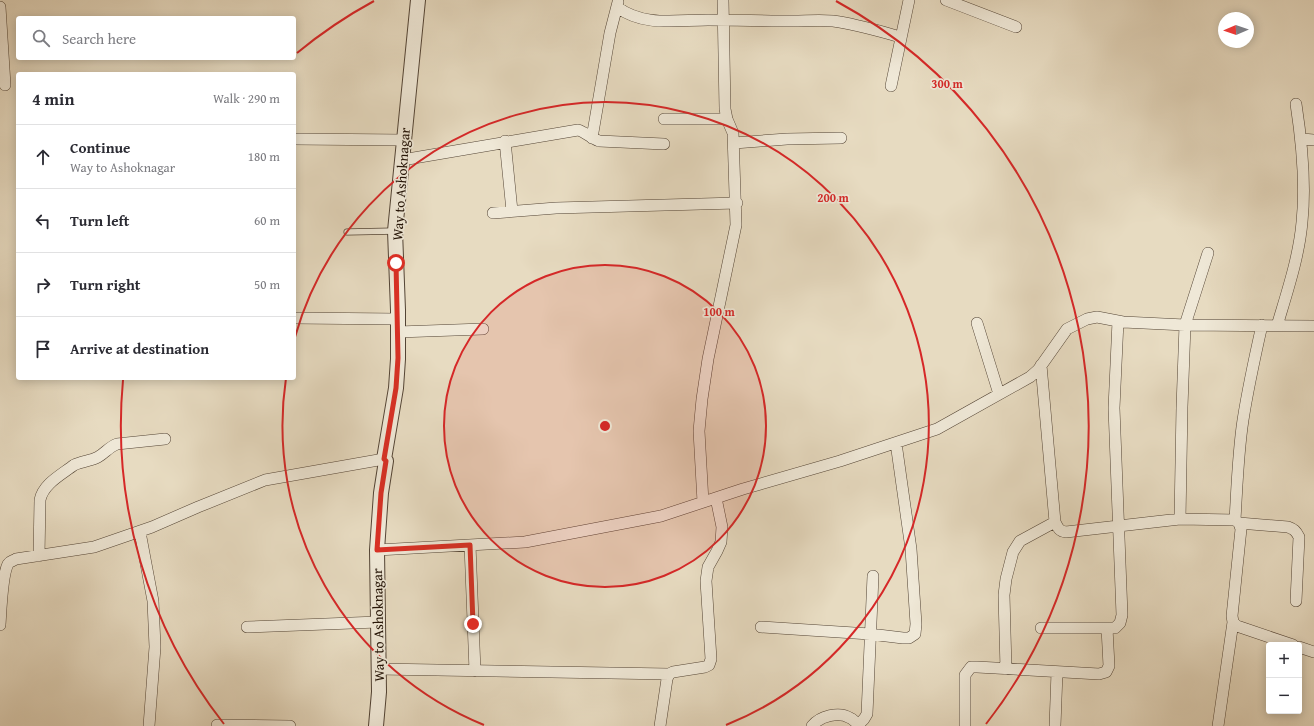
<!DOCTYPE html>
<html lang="en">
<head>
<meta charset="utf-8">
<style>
	:root { --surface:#fff; --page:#f7f7f7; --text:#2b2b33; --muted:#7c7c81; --line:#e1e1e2 }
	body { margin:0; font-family:"Gentium Book Plus",serif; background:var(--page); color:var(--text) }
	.controls { position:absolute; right:12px; bottom:12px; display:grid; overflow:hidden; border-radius:4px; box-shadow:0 2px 10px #0003 }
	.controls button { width:36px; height:36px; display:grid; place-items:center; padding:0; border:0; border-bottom:1px solid var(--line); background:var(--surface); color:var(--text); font:20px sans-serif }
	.compass { position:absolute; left:1218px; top:12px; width:36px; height:36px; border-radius:50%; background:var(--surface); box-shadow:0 2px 10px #0003; rotate:268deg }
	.stop { position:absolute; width:12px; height:12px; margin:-9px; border:3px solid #d93025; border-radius:50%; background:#fff }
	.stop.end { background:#d93025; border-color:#fff; box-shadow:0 1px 4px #0008 }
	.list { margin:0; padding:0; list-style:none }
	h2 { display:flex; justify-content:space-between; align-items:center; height:52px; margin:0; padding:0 16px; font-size:17px }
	h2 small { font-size:13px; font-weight:400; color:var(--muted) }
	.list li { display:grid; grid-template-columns:26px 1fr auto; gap:12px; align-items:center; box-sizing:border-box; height:64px; padding:0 16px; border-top:1px solid var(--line) }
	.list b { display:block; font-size:15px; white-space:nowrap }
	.list p { margin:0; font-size:13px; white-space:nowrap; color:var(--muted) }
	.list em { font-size:13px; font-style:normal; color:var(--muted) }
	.icon { flex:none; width:22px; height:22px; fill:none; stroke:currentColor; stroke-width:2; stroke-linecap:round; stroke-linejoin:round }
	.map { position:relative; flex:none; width:1314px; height:726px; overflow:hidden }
	.search { position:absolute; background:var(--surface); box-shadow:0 2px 10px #0003; left:16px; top:16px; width:280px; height:44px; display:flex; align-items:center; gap:10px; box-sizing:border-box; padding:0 14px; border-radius:4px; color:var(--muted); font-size:15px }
	.panel { position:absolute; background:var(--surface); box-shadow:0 2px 10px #0003; left:16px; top:72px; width:280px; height:308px; border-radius:4px }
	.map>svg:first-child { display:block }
</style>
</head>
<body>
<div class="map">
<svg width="1314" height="726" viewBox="0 0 1314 726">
	<rect width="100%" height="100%" fill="#e7dbc1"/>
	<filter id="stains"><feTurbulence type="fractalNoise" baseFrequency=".005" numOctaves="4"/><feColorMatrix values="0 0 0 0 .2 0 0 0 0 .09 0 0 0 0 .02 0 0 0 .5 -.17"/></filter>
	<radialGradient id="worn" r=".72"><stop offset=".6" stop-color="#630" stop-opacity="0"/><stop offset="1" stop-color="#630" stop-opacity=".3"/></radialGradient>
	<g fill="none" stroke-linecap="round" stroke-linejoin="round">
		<defs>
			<path id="service" d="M347,232L395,231"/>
			<path id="minor" d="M946,0L1016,27
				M0,7L5,85
				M617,7C644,27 676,20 708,20C736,20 765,21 793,21C806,21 820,20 833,21C856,24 879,31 901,37
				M891,86L909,0
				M664,119H727
				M592,138L610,33L618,2
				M294,139L404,140
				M1302,139L1314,140
				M505,141L512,211
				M734,143L787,139L841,138
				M402,160L578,130C585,132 591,138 599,141L664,144
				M493,213L556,208L737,203
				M294,318L398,319
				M977,323L999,394
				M1277,326C1287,292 1299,257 1302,222C1306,183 1302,143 1296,104
				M398,332L483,329
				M1041,365L1055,522C1058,528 1059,531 1066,532L1180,519L1235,520L1239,523L1241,529L1232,616L1233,622L1237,626L1293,645
				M703,502L699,431L702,399L708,359L736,225L733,133L727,119L725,109L723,0
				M1180,519L1182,407L1185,325L1208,253
				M1235,520C1237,487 1238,453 1243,420C1248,388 1255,356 1262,325
				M1239,523L1288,527C1294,529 1296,531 1299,537L1296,601
				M140,532L153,601L155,647L149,726
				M470,545L475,671
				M377,550L525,542L661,516L743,489L840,461L937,429L1030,377L1038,370L1067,329L1087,319L1097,317L1123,322L1185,325L1314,326
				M39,556L40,500C43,484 61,475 74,465C82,461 91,461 98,457C105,453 109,447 117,444L165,439
				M0,625C1,611 2,575 8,564C10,561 13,561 16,559L94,547L152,527L198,507L265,480L384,459
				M247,627L378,622
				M761,627L870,634L903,638H909L915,634L916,624L911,549L896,443
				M1041,628H1115L1120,623L1122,615L1114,408L1118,321
				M1299,647L1314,652
				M379,669L669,674
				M1006,669L1004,595L1006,579L1013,552L1020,541L1055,522
				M217,725L290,726
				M660,726L667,679L669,674L673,672L705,667L709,665L711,659L706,581L708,567L717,551L721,542L722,527L716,498
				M812,726C820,716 839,711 850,718C853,719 855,722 858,724
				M857,726L864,719L867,714L873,576
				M965,726V675L971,667H977L1099,674L1106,672L1109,666L1107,628
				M1055,726L1057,672
				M1218,726L1233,622"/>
			<path id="tertiary" d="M376,726L379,692L377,550L381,493L386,461L384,459L396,388L398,359V310L395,231L418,0"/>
		</defs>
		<!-- service casing -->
		<use href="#service" stroke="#534435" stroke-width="7"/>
		<!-- minor casing -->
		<use href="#minor" stroke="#534435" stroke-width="12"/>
		<!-- tertiary casing -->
		<use href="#tertiary" stroke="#534435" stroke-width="16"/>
		<!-- service -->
		<use href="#service" stroke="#efe8d7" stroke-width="5.5"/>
		<!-- minor -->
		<use href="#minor" stroke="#efe8d7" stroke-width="11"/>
		<!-- tertiary -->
		<use href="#tertiary" stroke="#efe8d7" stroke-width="14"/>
	</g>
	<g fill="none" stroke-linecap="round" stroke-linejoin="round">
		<!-- route -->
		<path stroke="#d93025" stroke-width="5" d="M396,263L398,358L396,388L384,459L386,461L381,493L377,550L470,545L473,624"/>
	</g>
	<!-- distance rings -->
	<circle cx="605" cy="426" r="161" fill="#d62828" fill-opacity=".12"/>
	<g fill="none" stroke="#d62828" stroke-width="2">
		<circle cx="605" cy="426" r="161"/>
		<path d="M484 725A323 323 0 0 1 286 378M295 337A323 323 0 1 1 726 725"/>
		<path d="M224 724A484 484 0 0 1 123 380M297 53A484 484 0 0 1 374 1M836 1A484 484 0 0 1 986 724"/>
	</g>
	<g text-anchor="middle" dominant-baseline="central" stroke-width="3.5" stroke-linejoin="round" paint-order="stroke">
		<!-- street labels -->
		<g font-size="14" fill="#221206" stroke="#efe8d7">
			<text transform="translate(401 184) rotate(-86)">Way to Ashoknagar</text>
			<text transform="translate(378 625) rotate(-91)">Way to Ashoknagar</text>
		</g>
	</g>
	<circle cx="605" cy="426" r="6" fill="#d62828" stroke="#efe8d7" stroke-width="2"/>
	<g font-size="12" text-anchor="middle" font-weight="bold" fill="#d62828" stroke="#efe8d7" stroke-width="3.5" stroke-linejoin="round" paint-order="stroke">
		<text x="947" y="88">300 m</text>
		<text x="833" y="202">200 m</text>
		<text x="719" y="316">100 m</text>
	</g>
	<rect width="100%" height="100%" filter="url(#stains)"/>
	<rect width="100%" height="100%" fill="url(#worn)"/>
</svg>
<div class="controls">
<button>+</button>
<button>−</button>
</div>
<svg class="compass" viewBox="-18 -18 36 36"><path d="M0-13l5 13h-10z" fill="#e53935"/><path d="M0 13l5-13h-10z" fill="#7c7c81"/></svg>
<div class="stop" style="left:396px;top:263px"></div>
<div class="stop end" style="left:473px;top:624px"></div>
<div class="search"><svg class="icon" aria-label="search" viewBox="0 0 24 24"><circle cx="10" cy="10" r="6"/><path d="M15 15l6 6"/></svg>Search here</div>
<section class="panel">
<h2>4 min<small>Walk · 290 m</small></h2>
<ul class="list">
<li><svg class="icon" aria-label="ahead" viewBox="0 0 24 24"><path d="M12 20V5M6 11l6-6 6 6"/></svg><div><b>Continue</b><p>Way to Ashoknagar</p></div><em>180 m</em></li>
<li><svg class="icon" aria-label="left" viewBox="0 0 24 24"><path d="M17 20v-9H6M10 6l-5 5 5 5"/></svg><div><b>Turn left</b></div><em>60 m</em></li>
<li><svg class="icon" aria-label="right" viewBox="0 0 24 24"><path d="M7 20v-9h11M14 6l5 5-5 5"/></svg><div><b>Turn right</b></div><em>50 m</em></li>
<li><svg class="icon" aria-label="arrive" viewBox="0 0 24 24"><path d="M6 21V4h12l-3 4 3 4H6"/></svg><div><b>Arrive at destination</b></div></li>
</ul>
</section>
</div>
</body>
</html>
